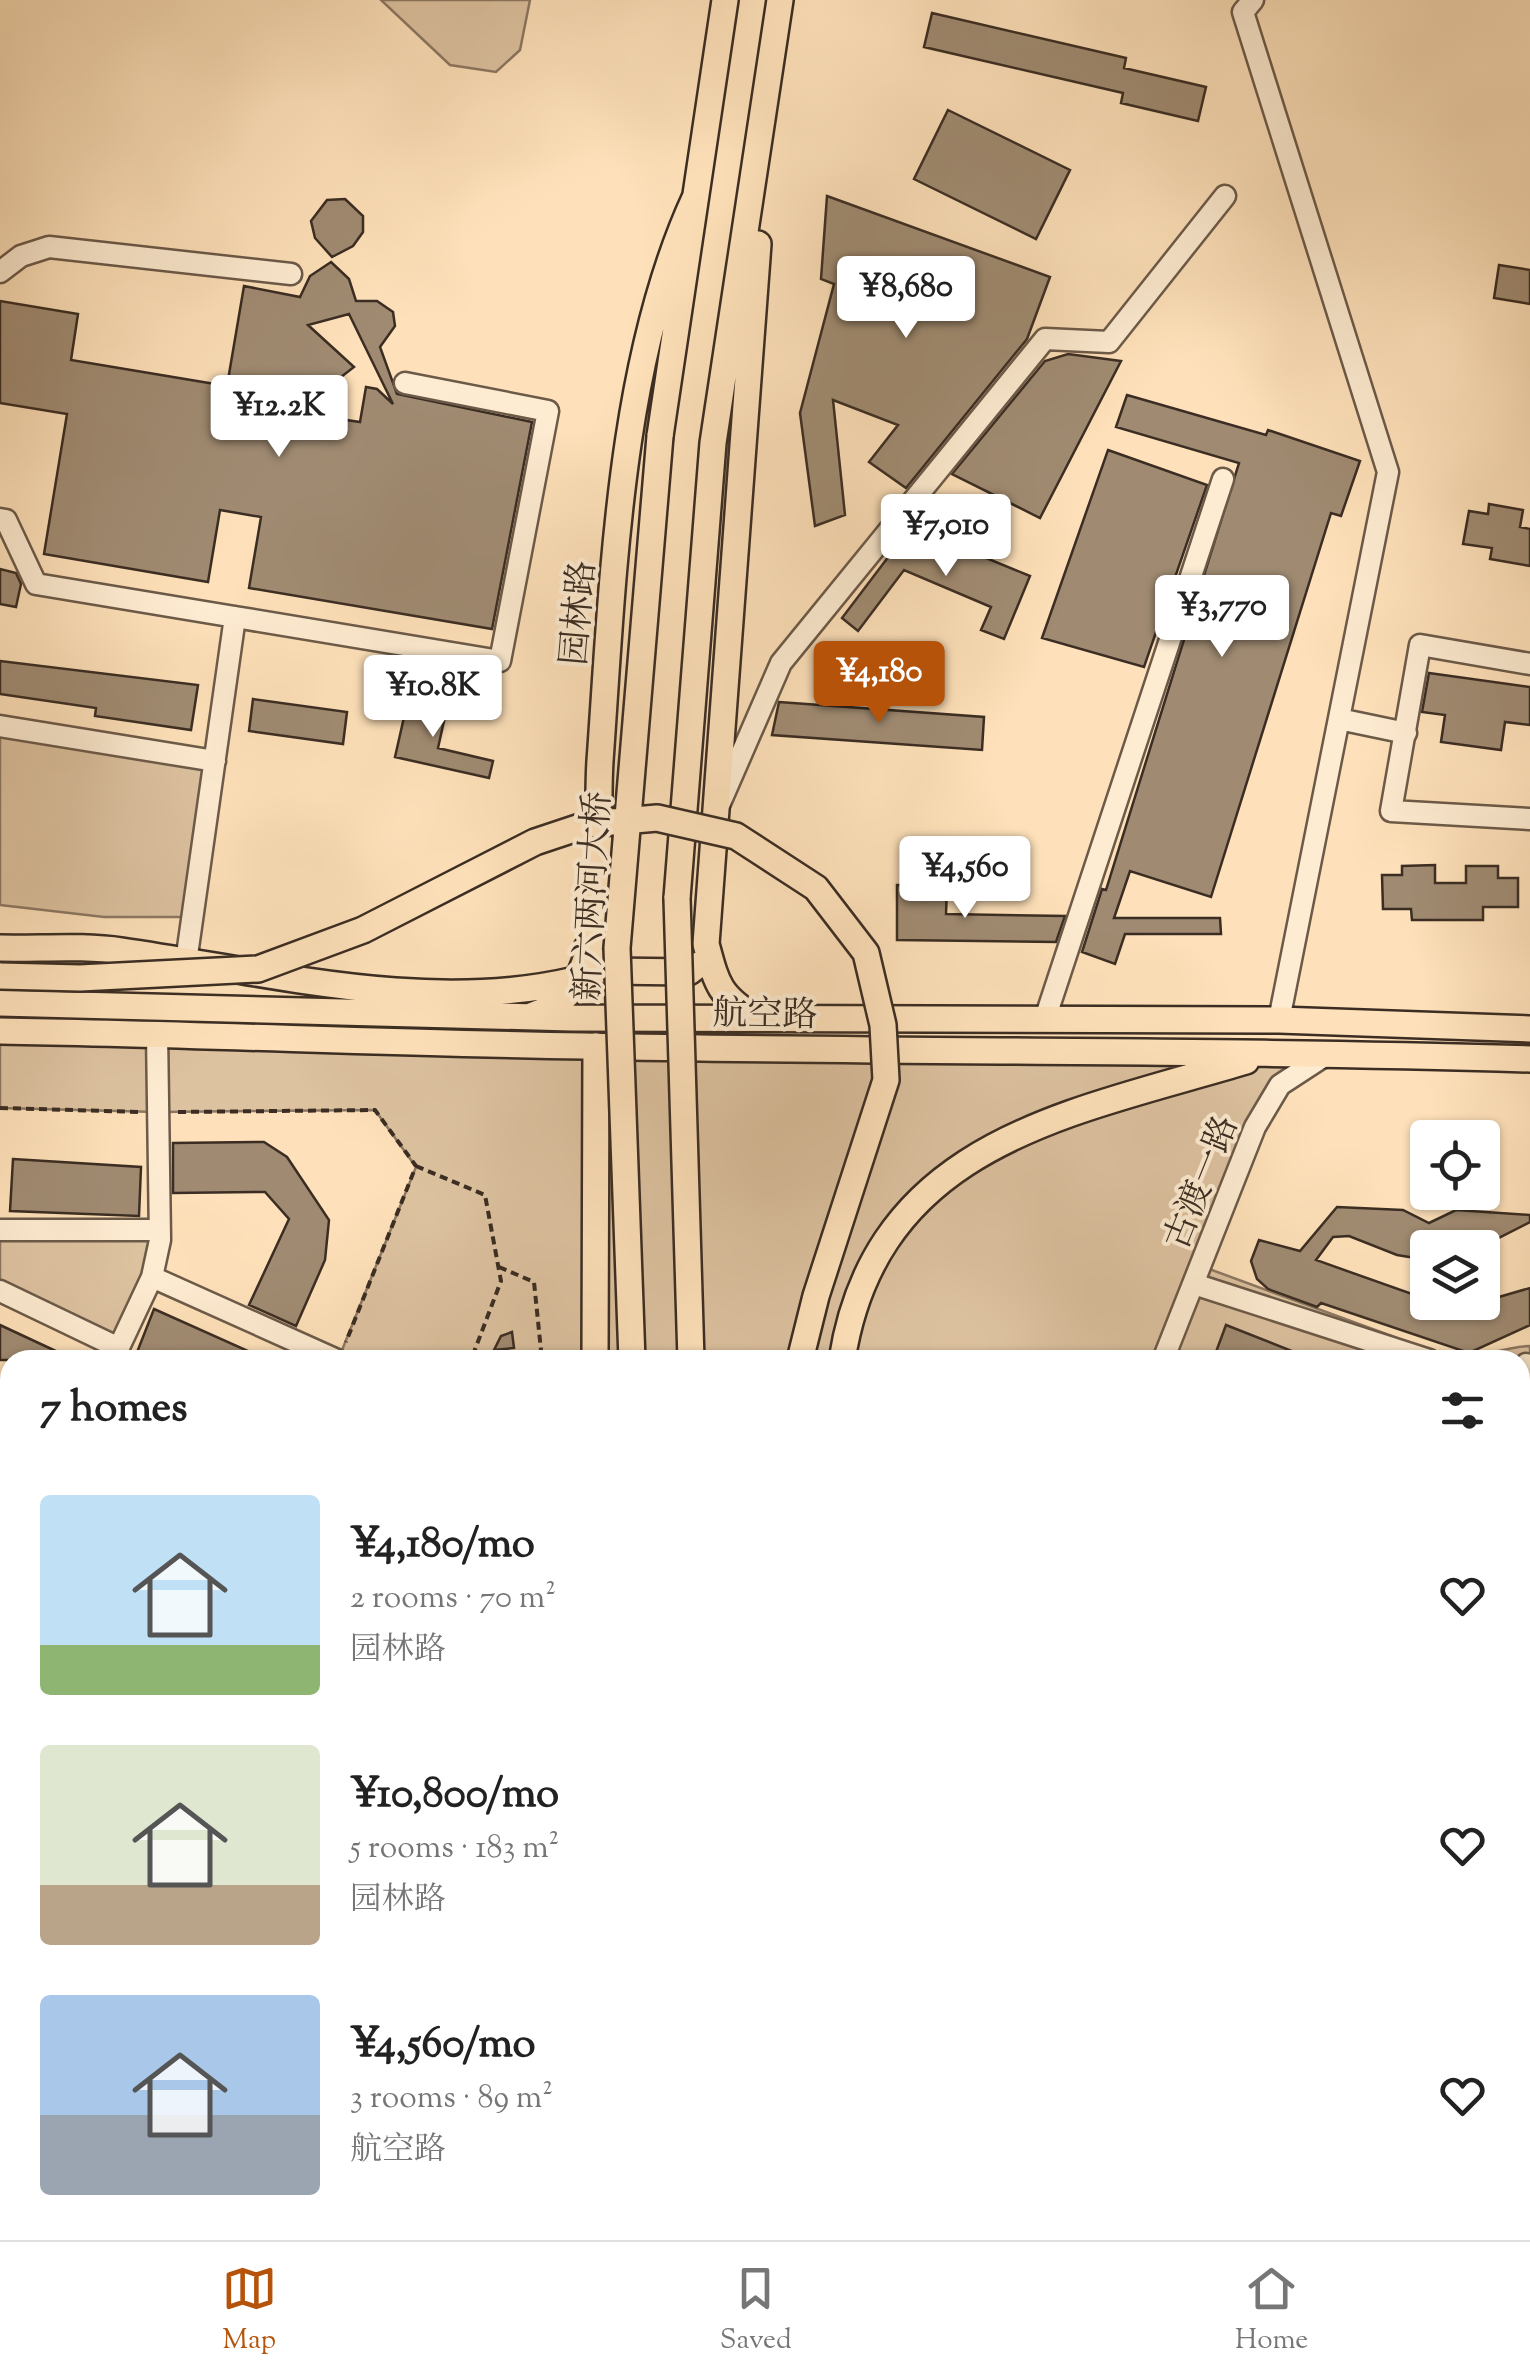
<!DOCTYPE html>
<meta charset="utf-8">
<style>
body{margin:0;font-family:"Sorts Mill Goudy","Noto Serif SC",serif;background:#f6f6f6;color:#222;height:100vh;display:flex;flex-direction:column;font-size:38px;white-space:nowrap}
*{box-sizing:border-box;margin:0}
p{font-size:32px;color:#767676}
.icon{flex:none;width:55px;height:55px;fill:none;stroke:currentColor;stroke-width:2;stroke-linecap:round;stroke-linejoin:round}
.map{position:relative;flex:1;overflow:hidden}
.details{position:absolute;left:0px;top:1350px;width:1530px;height:890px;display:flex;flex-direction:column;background:#fff;border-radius:30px 30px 0 0;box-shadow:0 2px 8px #0004}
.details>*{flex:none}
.fabs{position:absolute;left:1410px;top:1120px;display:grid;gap:20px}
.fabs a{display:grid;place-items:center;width:90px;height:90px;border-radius:10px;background:#fff;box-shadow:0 2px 8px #0004;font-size:50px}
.price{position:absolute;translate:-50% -85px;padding:0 22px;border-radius:10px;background:#fff;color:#222;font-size:32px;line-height:65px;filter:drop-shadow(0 2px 5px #0008)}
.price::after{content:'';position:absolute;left:50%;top:60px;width:30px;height:22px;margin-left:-15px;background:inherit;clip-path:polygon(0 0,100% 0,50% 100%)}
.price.on{background:#b45309;color:#fff}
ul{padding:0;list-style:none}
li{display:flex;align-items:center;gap:30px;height:250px;padding:0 40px}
li span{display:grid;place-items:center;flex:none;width:280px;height:200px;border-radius:10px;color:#555}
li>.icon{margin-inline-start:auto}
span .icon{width:120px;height:120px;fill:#fffc;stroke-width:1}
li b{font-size:42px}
h2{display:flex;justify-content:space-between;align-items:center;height:120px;padding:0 40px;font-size:42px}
.menu{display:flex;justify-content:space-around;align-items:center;height:140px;border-top:2px solid #e0e0e0;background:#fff;font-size:28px;color:#767676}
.menu a{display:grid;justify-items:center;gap:5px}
.menu .on{color:#b45309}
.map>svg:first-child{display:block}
.green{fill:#ddc2a0;stroke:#8c7862;stroke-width:2.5}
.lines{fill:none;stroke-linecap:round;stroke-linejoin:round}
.stream{stroke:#88745f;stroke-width:6}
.building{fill:#a08b72;stroke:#3b2d23;stroke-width:2.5;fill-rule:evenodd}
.minor-casing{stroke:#6c5a49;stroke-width:25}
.major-casing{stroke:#3b2d23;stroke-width:30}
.path{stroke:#3b2d23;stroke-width:4;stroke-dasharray:8 5;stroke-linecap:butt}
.minor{stroke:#feecd2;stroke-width:20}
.major{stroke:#fee1ba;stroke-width:25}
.major-bridge-casing{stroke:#3b2d23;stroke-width:30;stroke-linecap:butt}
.major-bridge{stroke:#fee1ba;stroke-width:25}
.labels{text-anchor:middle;stroke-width:8;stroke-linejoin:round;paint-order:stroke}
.street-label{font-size:35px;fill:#3b2d23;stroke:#feecd2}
</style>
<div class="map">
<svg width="1530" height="2240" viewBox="0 0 1530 2240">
<rect width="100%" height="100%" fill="#fee1ba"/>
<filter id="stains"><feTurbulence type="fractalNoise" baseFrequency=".002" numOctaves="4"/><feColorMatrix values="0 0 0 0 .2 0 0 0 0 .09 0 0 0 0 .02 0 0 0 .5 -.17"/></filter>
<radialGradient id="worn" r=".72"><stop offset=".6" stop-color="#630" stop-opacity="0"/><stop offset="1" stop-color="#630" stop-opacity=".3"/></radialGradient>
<path class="green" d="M381 0H530L520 50 496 72 450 65Z
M0 726 215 761 193 917H104L0 905Z
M0 1031 1329 1053 1280 1085 1201 1266 1457 1360C1483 1358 1504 1346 1530 1346V2090L1520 2086V1360H338L416 1167 375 1110 157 1112 0 1108Z
M0 1230H159L119 1348 0 1291Z
M0 1544 10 1546V2230H1520V2125L1530 2130V2240H0Z"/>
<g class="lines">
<path class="stream" d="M157 2240 163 2230"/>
</g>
<path class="building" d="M932 13 1126 58 1124 68 1206 87 1198 121 1121 103 1123 93 924 47Z
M948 110 1070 170 1036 239 914 179Z
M827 196 1050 277 1027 339 906 488 869 462 898 425 833 400 845 515 815 526 800 413 834 284 821 279Z
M345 199 363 216V232L353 246 332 257 315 238 311 221 327 200Z
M331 262 349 279 356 301H377L393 312 395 326 380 347 397 394 532 422 492 629 249 588 261 517 220 510 208 582 44 554 67 414 0 403V301L78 314 71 360 227 386 244 286 300 297 310 276ZM349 314 393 404 377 389 366 387 360 422 333 418 314 398 354 367 308 325Z
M1499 265 1530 270V304L1494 298Z
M1068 354 1121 361 1040 518 952 474 1045 361Z
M1127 395 1266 435 1268 430 1360 461 1341 516 1331 513 1211 897 1130 871 1114 918H1220L1221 934H1125L1115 964 1082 952 1102 889 1106 890 1239 463 1116 427Z
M1108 450 1207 485 1144 667 1042 638Z
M1489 504 1523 510 1520 527 1530 529V566L1490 559 1492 548 1463 544 1469 511 1488 514Z
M911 527 1030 576 1004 639 981 630 991 607 904 570 858 631 842 618Z
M0 569 16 573 21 584 16 607 0 604Z
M0 661 198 685 191 730 95 716 96 708 0 694Z
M1429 673 1530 687V725L1505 722 1501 750 1441 742 1445 715 1422 712Z
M409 695 448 703 438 748 493 761 489 778 395 757Z
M253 699 347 712 343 744 249 731Z
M779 702 984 717 982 750 772 735Z
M1435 865V883H1466V866H1498V878H1518V907H1483V920H1412L1411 909H1383L1382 875H1402V866Z
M897 885 947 886 946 914 1065 916 1056 942 897 940Z
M264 1142 287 1157 329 1220 325 1260 296 1326 249 1305 289 1219 265 1192 173 1193V1143Z
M13 1159 141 1167 139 1216 10 1211Z
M1337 1207 1403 1210 1429 1223 1456 1210 1530 1215V1222L1479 1248H1428V1260L1397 1255 1349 1236 1333 1237 1316 1260 1460 1311H1472L1492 1299 1530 1288V1325L1469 1353 1321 1303 1317 1307 1268 1289 1257 1279 1251 1261 1259 1240 1300 1251Z
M154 1309 268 1360H134Z
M0 1325 75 1360H0Z
M1226 1325 1312 1359V1360H1213Z
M512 1332 514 1348 494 1350 501 1336Z"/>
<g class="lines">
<defs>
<path id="minor" d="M1253 0 1243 12 1388 472 1279 1020
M0 272 21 256 49 247 291 274
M0 519 6 520 36 584 235 617
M1530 664 1420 645 1391 811 1530 819
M1339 719 1406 733
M0 726 215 761
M720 803 781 663 1045 339 1109 342 1225 196
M186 962 235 617 500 661 548 411 405 383
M1045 1019 1223 479
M0 1230H159
M152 1277 337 1360
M1194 1284 1429 1360
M0 1291 119 1348
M113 1360 152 1277 160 1240 157 1033
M1163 1360 1255 1127 1280 1085 1329 1053
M1520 1381 1526 1364
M1520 1453 1530 1457
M1520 1562 1530 1565
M0 1629 10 1633
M1520 1677 1530 1681
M1520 1728 1530 1731
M1520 2058 1530 2032
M1520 2168 1530 2171
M0 2182 10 2188
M0 2223 10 2225
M26 2230 37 2240
M848 2230 850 2240
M999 2230 1021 2240
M1280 2230 1299 2240
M541 2240 543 2230"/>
<path id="major" d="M660 436 725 0
M677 898 713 443 780 0
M0 948C40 949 83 945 122 951 268 972 428 1015 575 980
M587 948 597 966 608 971 689 972 698 965
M0 1003 572 1018 1279 1020 1530 1029
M533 1015C557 1007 570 996 581 972 606 915 596 823 600 761 613 581 619 363 695 198
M755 1018C719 995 717 985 706 944L758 244
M0 1031C195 1034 389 1043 584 1046 899 1053 1215 1049 1530 1059
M595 1360 596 1046
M842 1360C876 1142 1069 1114 1246 1061
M0 1521 10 1522
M0 1545 10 1546
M1520 2118 1530 2122
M1520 2143 1530 2147
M643 2230 645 2240
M664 2230V2240
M711 2230V2240
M746 2240V2230"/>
</defs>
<use href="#minor" class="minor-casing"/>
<use href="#major" class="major-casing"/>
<path class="path" d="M0 1108 139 1112
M178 1112 375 1110 416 1166 346 1342
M416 1166 485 1195 501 1281 471 1360
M499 1267 534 1282 542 1360
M0 1491 10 1493
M0 1711 10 1689
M0 2041 10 2062
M913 2230 922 2240"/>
<use href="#minor" class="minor"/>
<use href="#major" class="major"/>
<defs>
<path id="major-bridge" d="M677 898 691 1360
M0 976 80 978 258 969 363 930 535 842 589 824 657 818 736 836 816 888 866 953 883 1025 886 1080 816 1296 800 1360
M632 1360 617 948 660 436"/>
</defs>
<use href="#major-bridge" class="major-bridge-casing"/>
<use href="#major-bridge" class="major-bridge"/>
</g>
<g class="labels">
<g class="street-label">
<text transform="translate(577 613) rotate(-85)" y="12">园林路</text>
<text transform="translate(591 896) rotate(-87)" y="12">新六两河大桥</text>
<text transform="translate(765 1013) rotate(1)" y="12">航空路</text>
<text transform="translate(1200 1182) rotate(-68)" y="12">古渡一路</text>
</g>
</g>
<rect width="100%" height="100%" filter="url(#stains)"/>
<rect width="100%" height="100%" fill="url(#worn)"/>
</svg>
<div class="fabs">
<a><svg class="icon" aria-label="locate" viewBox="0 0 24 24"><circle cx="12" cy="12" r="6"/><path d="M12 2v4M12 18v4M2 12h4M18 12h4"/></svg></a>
<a><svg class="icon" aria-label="layers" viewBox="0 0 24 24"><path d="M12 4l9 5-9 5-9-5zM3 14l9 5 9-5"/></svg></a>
</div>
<b class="price" style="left:906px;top:341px">¥8,680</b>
<b class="price" style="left:279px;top:460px">¥12.2K</b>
<b class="price" style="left:946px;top:579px">¥7,010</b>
<b class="price" style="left:1222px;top:660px">¥3,770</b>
<b class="price on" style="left:879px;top:726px">¥4,180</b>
<b class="price" style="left:433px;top:740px">¥10.8K</b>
<b class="price" style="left:965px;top:921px">¥4,560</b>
<section class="details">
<h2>7 homes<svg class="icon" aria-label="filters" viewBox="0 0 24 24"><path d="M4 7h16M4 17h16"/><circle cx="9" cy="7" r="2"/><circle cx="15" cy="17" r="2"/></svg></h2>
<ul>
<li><span style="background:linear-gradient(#bfe0f5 75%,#8fb573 0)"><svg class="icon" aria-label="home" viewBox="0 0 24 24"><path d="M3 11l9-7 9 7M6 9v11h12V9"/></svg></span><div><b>¥4,180/mo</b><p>2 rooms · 70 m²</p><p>园林路</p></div><svg class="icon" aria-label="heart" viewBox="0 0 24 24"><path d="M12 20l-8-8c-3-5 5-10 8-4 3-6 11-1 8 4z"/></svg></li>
<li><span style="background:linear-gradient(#dfe7d0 70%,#b9a48a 0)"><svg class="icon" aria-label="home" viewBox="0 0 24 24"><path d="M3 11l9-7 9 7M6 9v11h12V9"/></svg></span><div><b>¥10,800/mo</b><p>5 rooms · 183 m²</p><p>园林路</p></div><svg class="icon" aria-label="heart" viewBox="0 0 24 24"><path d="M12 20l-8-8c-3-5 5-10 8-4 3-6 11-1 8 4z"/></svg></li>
<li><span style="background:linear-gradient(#a9c7e8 60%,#9aa5b1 0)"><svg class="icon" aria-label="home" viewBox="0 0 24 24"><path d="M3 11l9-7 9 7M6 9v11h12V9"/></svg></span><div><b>¥4,560/mo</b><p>3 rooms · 89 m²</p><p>航空路</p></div><svg class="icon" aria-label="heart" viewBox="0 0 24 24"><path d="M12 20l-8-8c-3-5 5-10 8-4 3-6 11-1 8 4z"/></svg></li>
</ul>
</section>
</div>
<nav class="menu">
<a class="on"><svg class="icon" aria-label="map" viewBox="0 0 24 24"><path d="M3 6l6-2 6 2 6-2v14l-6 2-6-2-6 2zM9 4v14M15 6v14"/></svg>Map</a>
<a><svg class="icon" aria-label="saved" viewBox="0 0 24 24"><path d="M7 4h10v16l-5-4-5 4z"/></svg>Saved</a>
<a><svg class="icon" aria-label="home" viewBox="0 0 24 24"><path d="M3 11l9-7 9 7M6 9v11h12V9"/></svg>Home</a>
</nav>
